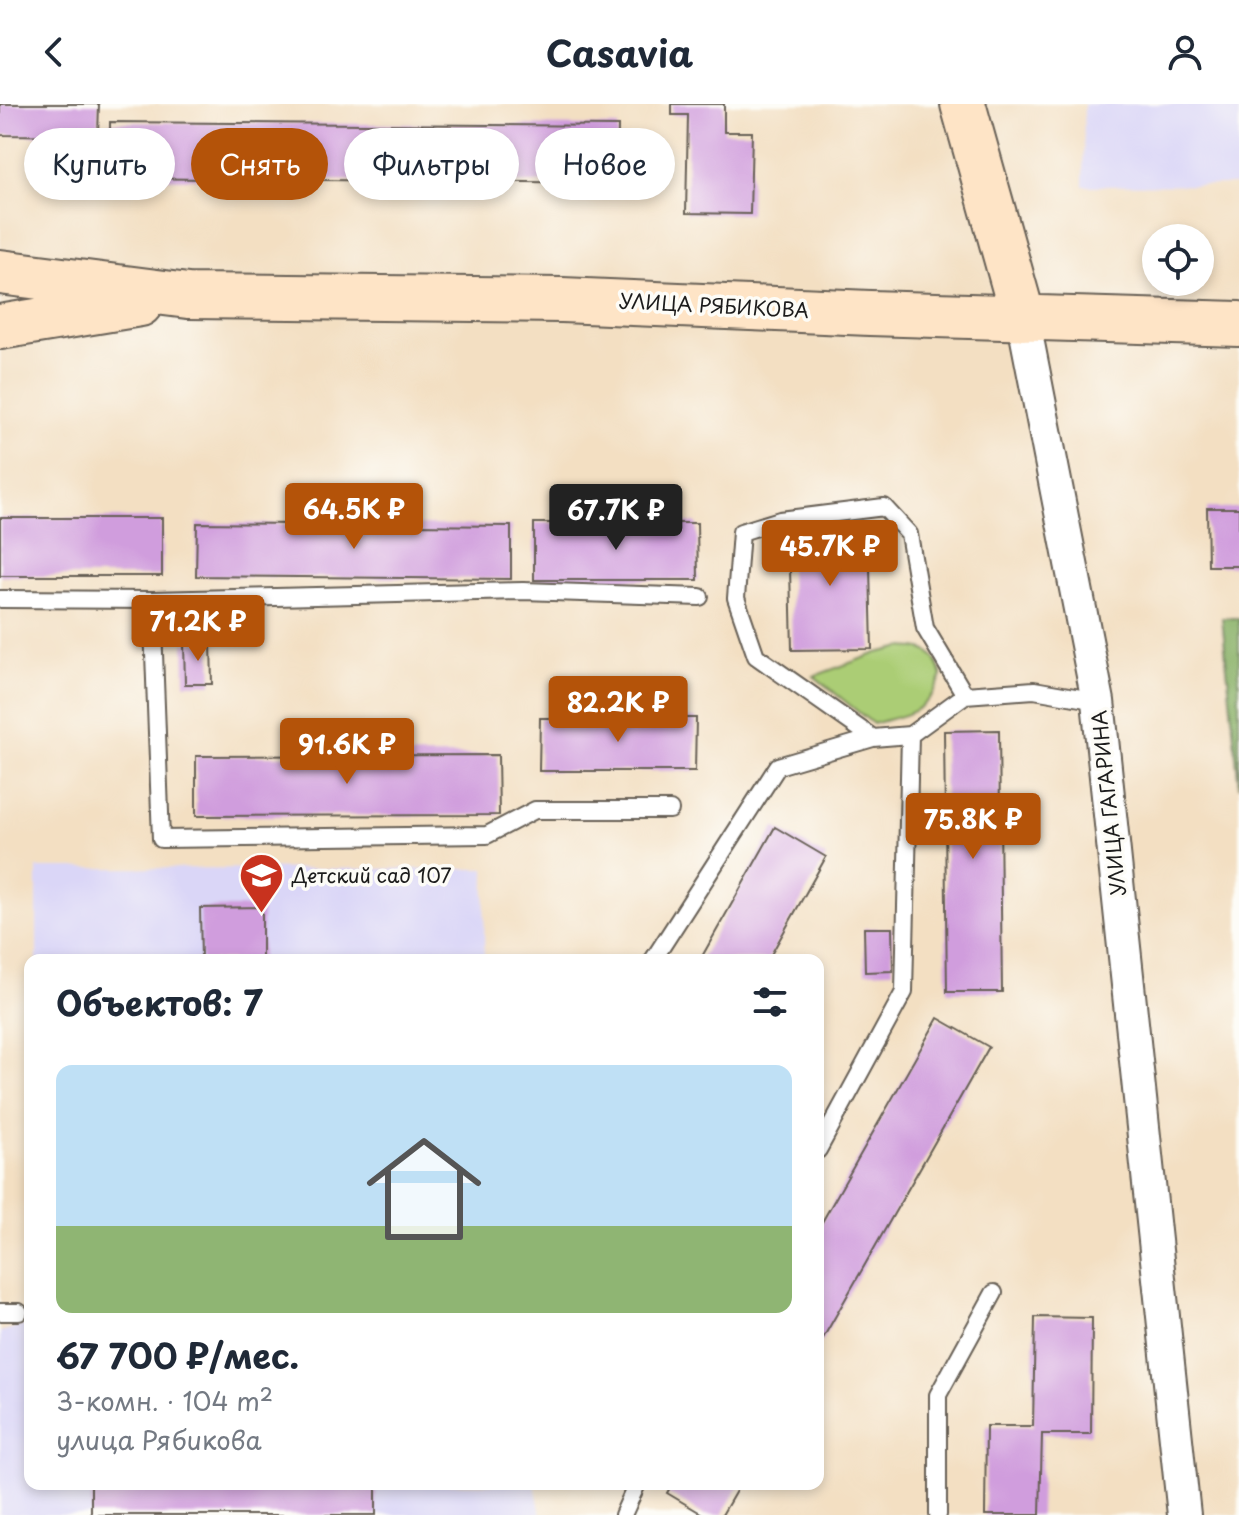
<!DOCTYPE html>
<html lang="ru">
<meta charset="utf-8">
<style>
body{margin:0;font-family:"Playpen Sans",sans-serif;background:#f6f6f7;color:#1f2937;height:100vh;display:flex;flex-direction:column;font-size:30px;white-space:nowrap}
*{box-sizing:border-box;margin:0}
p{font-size:26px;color:#747a83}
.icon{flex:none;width:44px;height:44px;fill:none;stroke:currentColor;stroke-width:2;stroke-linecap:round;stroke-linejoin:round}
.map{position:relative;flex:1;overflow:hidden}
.side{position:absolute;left:24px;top:850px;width:800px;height:536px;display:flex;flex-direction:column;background:#fff;border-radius:16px;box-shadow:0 4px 12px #0003}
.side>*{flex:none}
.top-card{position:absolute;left:24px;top:24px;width:800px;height:72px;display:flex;gap:16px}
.controls{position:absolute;left:1142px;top:120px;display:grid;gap:16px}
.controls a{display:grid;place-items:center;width:72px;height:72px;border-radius:50%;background:#fff;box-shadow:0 4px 12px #0003;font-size:40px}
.price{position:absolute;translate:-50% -68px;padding:0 18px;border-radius:8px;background:#b45309;color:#fff;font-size:26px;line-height:52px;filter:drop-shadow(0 2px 4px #0008)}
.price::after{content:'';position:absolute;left:50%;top:48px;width:24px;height:18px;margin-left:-12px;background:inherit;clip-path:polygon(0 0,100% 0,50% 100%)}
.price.selected{background:#222;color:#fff}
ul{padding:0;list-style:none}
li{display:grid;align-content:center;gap:16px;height:424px;padding:0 32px}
li span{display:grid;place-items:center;height:248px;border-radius:16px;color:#555}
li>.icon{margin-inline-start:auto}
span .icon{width:144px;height:144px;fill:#fffc;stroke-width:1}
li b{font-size:34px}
h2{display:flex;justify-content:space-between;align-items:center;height:96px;padding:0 32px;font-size:34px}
.pill{padding:0 28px;border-radius:36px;background:#fff;box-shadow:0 4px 12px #0003;font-size:28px;line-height:72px}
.pill.selected{background:#b45309;color:#fff}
header{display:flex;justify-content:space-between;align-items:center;height:104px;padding:0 32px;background:#fff;font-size:36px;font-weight:700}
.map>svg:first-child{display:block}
.built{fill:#dad6f7}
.green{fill:#abcd75;stroke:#647448;stroke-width:2}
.forest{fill:#88b066;stroke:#526641;stroke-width:2}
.building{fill:#d09ddd}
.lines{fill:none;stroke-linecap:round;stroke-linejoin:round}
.lane-casing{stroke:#676056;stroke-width:20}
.street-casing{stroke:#676056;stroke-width:36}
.secondary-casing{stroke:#676056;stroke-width:48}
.lane{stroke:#fff;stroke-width:16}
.street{stroke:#fff;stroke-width:32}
.secondary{stroke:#fee4c6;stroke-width:44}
.labels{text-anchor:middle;stroke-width:7;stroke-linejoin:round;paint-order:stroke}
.street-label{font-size:20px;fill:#1c1c1c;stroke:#fdfcf7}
.poi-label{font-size:20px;fill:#1c1c1c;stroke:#fdfcf7;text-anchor:start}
</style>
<header><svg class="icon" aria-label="back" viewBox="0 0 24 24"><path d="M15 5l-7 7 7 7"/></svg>Casavia<svg class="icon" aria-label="person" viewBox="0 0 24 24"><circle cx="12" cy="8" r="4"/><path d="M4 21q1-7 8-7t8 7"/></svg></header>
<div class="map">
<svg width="1239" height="1411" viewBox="0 0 1239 1411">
<rect width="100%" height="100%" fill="#fdfcf7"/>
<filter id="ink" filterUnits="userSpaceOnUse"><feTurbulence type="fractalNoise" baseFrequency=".0125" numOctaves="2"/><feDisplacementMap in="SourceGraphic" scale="16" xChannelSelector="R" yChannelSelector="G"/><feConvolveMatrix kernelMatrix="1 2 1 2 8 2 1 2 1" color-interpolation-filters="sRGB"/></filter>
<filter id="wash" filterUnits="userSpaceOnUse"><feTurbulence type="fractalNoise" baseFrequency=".006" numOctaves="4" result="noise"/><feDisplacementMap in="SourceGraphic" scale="32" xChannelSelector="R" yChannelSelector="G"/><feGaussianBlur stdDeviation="1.8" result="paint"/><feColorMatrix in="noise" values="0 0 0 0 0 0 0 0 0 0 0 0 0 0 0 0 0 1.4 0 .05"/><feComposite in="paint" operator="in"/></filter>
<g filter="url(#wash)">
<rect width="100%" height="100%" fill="#f3dfc2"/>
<path class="built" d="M1084 0H1239V81L1083 82Z
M37 764 485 765 484 856H37Z
M30 1206V1380H535L541 1411H0V1228L26 1221Z"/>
<path class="green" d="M903 543C931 545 933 546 942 572 926 610 910 609 873 620L814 572 877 549Z"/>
<path class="forest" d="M1222 514H1239V683Z"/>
<g id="blocks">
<path class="building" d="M0 0H99L98 32 0 31Z
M672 0H724V28H752L750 110 686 109 688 11H672Z
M110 18 618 22 617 79 110 74Z
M1207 404H1239V462H1208Z
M0 414H162V472H0Z
M197 419 511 422V475L196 472Z
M534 419H697L698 476H534Z
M869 422 872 545 792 546 789 423Z
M211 538 212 580H185L184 539Z
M540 614H696L695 667H539Z
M999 626 1002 888H947L944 627Z
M498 651 499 711 196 712V652Z
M775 723 826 753 768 856H700Z
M262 803V856H201L200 804Z
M864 824H892L893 867 865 868Z
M938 914 989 943 818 1243V1125Z
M1035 1213 1092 1214 1091 1330H1042L1040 1411H985L986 1322H1033Z
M91 1380H376V1411H91Z
M672 1380H740L722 1411H704L667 1389Z"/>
</g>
</g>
<g filter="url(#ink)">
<use href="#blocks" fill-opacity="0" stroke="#676056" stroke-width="2"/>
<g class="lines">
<defs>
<path id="lane" d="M0 495 152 496 523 487 700 493
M152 496 161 735 487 731 535 706H670
M873 634 756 552 736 494 741 428 780 416 884 403 909 430 925 524 965 591
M653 856 778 662 873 634 910 631
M818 1046 904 888 910 631 965 591 1034 586 1098 597
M0 1208H19
M623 1411 637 1380
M938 1411V1291L994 1189"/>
<path id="street" d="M1023 214 1098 597 1184 1411"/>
<path id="secondary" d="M963 0 1023 214
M0 168 188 192 562 196 870 209 1239 220
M0 223 140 200"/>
</defs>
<use href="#lane" class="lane-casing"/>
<use href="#street" class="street-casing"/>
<use href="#secondary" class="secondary-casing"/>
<use href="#lane" class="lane"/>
<use href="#street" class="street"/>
<use href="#secondary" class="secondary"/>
</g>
</g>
<defs>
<symbol id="school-pin" viewBox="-11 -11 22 30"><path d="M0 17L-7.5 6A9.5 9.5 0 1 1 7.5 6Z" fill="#c8321e" stroke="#fdfcf7"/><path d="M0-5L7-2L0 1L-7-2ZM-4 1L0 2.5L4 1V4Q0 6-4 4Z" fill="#fff"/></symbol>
</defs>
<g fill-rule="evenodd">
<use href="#school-pin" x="236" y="746" width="51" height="69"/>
</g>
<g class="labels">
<g class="street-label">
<text transform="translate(714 202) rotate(3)" y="7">УЛИЦА РЯБИКОВА</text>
<text transform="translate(1109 699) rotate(-96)" y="7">УЛИЦА ГАГАРИНА</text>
</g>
<g class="poi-label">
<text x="292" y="779">Детский сад 107</text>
</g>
</g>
</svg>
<div class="controls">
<a><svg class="icon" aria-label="locate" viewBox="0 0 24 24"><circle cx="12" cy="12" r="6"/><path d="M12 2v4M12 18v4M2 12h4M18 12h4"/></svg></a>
</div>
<b class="price" style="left:354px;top:447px">64.5K ₽</b>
<b class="price selected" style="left:616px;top:448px">67.7K ₽</b>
<b class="price" style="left:830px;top:484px">45.7K ₽</b>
<b class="price" style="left:198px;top:559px">71.2K ₽</b>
<b class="price" style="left:618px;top:640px">82.2K ₽</b>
<b class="price" style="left:347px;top:682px">91.6K ₽</b>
<b class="price" style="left:973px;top:757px">75.8K ₽</b>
<div class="top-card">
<a class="pill">Купить</a>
<a class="pill selected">Снять</a>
<a class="pill">Фильтры</a>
<a class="pill">Новое</a>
</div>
<section class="side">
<h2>Объектов: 7<svg class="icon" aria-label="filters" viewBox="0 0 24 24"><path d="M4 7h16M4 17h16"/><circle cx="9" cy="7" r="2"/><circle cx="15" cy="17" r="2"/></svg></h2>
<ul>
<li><span style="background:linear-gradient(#bfe0f5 65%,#8fb573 0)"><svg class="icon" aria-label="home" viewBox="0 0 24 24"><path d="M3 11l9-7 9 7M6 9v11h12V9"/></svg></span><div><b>67 700 ₽/мес.</b><p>3-комн. · 104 m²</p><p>улица Рябикова</p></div></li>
</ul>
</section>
</div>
